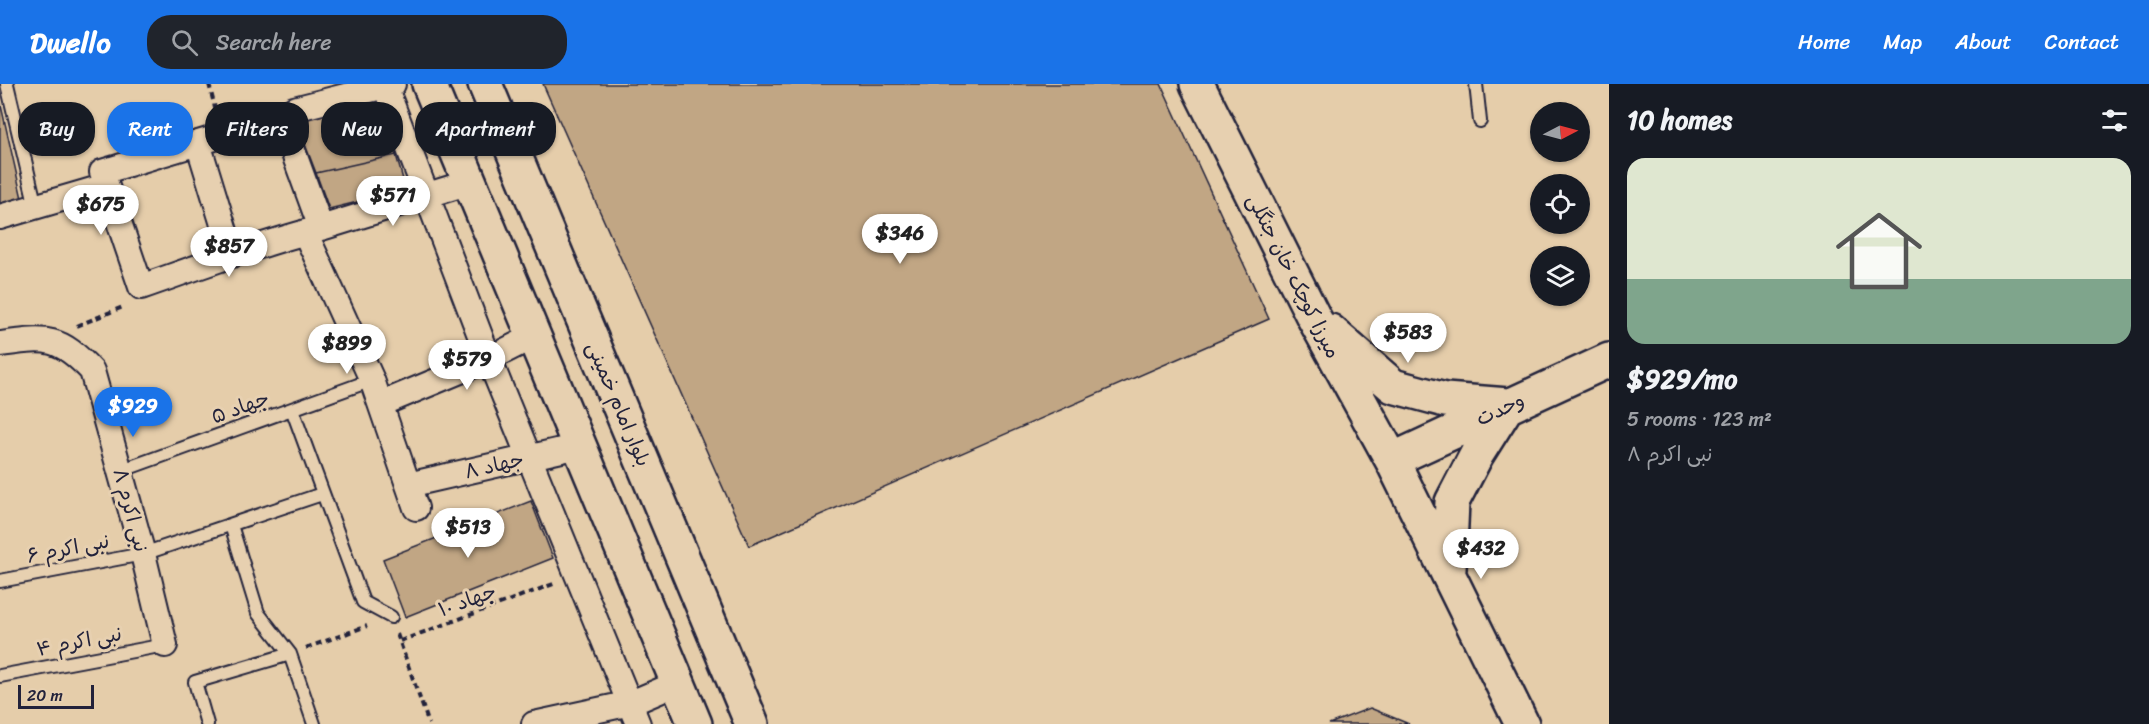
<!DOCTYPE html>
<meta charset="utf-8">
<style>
body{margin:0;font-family:Sriracha,"Playpen Sans Arabic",sans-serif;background:#20242c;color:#f1f3f6;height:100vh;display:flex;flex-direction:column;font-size:22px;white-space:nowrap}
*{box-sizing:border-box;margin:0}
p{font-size:20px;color:#9ea1a6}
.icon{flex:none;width:33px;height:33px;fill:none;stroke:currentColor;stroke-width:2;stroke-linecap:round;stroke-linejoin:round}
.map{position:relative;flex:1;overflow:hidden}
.drawer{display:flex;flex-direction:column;background:#171b24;width:540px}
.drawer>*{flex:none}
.guide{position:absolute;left:18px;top:18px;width:570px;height:54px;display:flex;gap:12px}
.needle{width:39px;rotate:84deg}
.tools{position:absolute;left:1530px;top:18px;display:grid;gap:12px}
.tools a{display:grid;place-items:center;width:60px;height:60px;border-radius:50%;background:#171b24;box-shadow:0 2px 4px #0004;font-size:30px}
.scale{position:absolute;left:18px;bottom:15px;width:76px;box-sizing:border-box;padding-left:6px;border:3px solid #22223b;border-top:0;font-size:16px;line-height:21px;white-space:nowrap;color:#22223b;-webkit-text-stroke:4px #e7d0b0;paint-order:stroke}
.price{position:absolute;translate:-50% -51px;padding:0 14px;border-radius:21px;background:#fff;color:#222;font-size:20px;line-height:39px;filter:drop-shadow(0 2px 3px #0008)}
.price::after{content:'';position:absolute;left:50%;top:36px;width:18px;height:14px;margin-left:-9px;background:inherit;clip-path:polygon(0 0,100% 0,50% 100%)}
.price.active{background:#1a73e8;color:#fff}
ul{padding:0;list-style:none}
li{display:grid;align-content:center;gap:12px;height:318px;padding:0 18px}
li+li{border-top:2px solid #363941}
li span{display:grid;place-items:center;height:186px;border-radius:18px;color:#555}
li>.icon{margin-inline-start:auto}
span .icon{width:108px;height:108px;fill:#fffc;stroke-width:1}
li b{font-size:26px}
h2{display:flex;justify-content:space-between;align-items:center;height:72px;padding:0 18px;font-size:26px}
.pill{padding:0 21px;border-radius:24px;background:#171b24;box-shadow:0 2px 4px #0004;font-size:21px;line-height:54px}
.pill.active{background:#1a73e8;color:#fff}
header{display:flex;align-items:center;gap:36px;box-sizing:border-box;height:84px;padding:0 30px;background:#1a73e8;color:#fff}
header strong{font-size:28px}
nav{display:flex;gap:33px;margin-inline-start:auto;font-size:21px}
.search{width:420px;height:54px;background:#20242c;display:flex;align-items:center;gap:15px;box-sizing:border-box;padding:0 21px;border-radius:24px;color:#9ea1a6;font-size:22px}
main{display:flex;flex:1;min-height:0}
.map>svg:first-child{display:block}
.building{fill:#c1a684;stroke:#22223b;stroke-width:1.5}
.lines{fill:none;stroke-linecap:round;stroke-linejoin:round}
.lane-casing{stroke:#22223b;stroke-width:16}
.street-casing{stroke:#22223b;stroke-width:28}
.secondary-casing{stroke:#22223b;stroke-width:38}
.primary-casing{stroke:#22223b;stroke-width:38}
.path{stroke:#22223b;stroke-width:4;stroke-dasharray:6 4.5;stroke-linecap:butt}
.lane{stroke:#e7d0b0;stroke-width:12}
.street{stroke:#e7d0b0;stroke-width:24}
.secondary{stroke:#e7d0b0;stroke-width:33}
.primary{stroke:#e7d0b0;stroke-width:33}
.labels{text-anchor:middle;stroke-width:6;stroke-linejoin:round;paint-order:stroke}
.street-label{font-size:20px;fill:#22223b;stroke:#e7d0b0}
</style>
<header>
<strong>Dwello</strong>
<div class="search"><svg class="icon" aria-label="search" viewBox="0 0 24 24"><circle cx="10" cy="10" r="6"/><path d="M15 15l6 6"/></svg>Search here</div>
<nav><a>Home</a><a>Map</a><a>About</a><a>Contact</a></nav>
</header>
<main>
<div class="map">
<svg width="1609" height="640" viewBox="0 0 1609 640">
<rect width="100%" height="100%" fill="#e5cdaa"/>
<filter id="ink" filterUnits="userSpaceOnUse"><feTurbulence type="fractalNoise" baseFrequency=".0167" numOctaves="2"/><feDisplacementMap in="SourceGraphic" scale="12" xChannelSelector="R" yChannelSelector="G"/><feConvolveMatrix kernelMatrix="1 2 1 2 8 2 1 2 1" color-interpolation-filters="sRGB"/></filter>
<g filter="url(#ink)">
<path class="building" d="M543 0H1161L1269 235 749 462Z
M371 12 396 71 316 89 295 34Z
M0 17 23 119 0 125Z
M396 71 406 106 329 125 316 89Z
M531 417 553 474 405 533 383 475Z
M1370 624 1409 640H1329Z"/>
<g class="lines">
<defs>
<path id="lane" d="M7 0 36 123
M1476 0 1480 37
M292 325 363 518 391 533
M120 387 372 296
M231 441 258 529 290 570 314 640
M0 497 143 470 322 410
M0 592 165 561
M207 640 195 598 290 570"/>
<path id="street" d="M385 2 489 275 638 640
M281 34 294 25 393 0
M198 59 232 170
M0 133 106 102
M321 144 281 34 102 88 141 203C201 182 260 160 321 144L470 98
M305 148 372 296 416 424
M0 260C47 254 58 251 92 287L143 470 165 561
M381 320 489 275 534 252
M408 401 579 362
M534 640 631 619 678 599"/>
<path id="secondary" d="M1197 0 1313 232 1392 376 1522 640
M1330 247 1393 302 1445 316 1508 321 1477 370 1452 418 1449 485
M1392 376 1609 276"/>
<path id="primary" d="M429 0 695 640
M485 0 752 640"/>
</defs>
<use href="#lane" class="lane-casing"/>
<use href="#street" class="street-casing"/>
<use href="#secondary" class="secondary-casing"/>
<use href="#primary" class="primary-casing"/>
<path class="path" d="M209 0 216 28
M77 242 125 222
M397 550 429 640
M400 557 556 499
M306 564 367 542"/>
<use href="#lane" class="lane"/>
<use href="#street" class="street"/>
<use href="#secondary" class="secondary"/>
<use href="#primary" class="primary"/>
</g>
</g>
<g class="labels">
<g class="street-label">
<text transform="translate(1294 192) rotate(63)" y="7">میرزا کوچک خان جنگلی</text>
<text transform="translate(619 320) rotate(67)" y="7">بلوار امام خمینی</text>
<text transform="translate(240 323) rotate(-20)" y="7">جهاد ۵</text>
<text transform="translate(1500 325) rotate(-25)" y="7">وحدت</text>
<text transform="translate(494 381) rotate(-13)" y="7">جهاد ۸</text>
<text transform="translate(131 426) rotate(75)" y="7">نبی اکرم ۸</text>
<text transform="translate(68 464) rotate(-11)" y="7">نبی اکرم ۶</text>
<text transform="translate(467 516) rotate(-20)" y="7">جهاد ۱۰</text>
<text transform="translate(79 557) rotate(-11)" y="7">نبی اکرم ۴</text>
</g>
</g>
</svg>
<div class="tools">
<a><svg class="needle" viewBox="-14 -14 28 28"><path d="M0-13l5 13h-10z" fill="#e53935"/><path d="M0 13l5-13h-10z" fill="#9ea1a6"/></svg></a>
<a><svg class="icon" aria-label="locate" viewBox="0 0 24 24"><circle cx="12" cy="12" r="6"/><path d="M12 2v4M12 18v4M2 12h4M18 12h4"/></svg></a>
<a><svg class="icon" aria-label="layers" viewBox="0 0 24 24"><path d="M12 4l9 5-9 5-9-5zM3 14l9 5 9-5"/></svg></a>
</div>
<div class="scale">20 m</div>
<b class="price" style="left:393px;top:143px">$571</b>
<b class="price" style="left:101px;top:152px">$675</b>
<b class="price" style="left:900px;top:181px">$346</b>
<b class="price" style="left:229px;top:194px">$857</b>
<b class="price" style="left:1408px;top:280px">$583</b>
<b class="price" style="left:347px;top:291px">$899</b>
<b class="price" style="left:467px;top:307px">$579</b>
<b class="price active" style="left:133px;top:354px">$929</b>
<b class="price" style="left:468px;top:475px">$513</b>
<b class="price" style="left:1481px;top:496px">$432</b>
<div class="guide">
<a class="pill">Buy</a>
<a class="pill active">Rent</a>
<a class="pill">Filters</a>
<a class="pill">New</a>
<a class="pill">Apartment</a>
</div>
</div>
<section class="drawer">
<h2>10 homes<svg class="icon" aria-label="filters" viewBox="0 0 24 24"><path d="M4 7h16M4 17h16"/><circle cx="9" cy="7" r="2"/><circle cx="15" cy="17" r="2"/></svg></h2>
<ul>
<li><span style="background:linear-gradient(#dfe7d0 65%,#7fa58c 0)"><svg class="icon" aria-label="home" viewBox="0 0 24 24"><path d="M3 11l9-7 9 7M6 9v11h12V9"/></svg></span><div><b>$929/mo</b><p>5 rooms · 123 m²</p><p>نبی اکرم ۸</p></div></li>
</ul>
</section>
</main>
